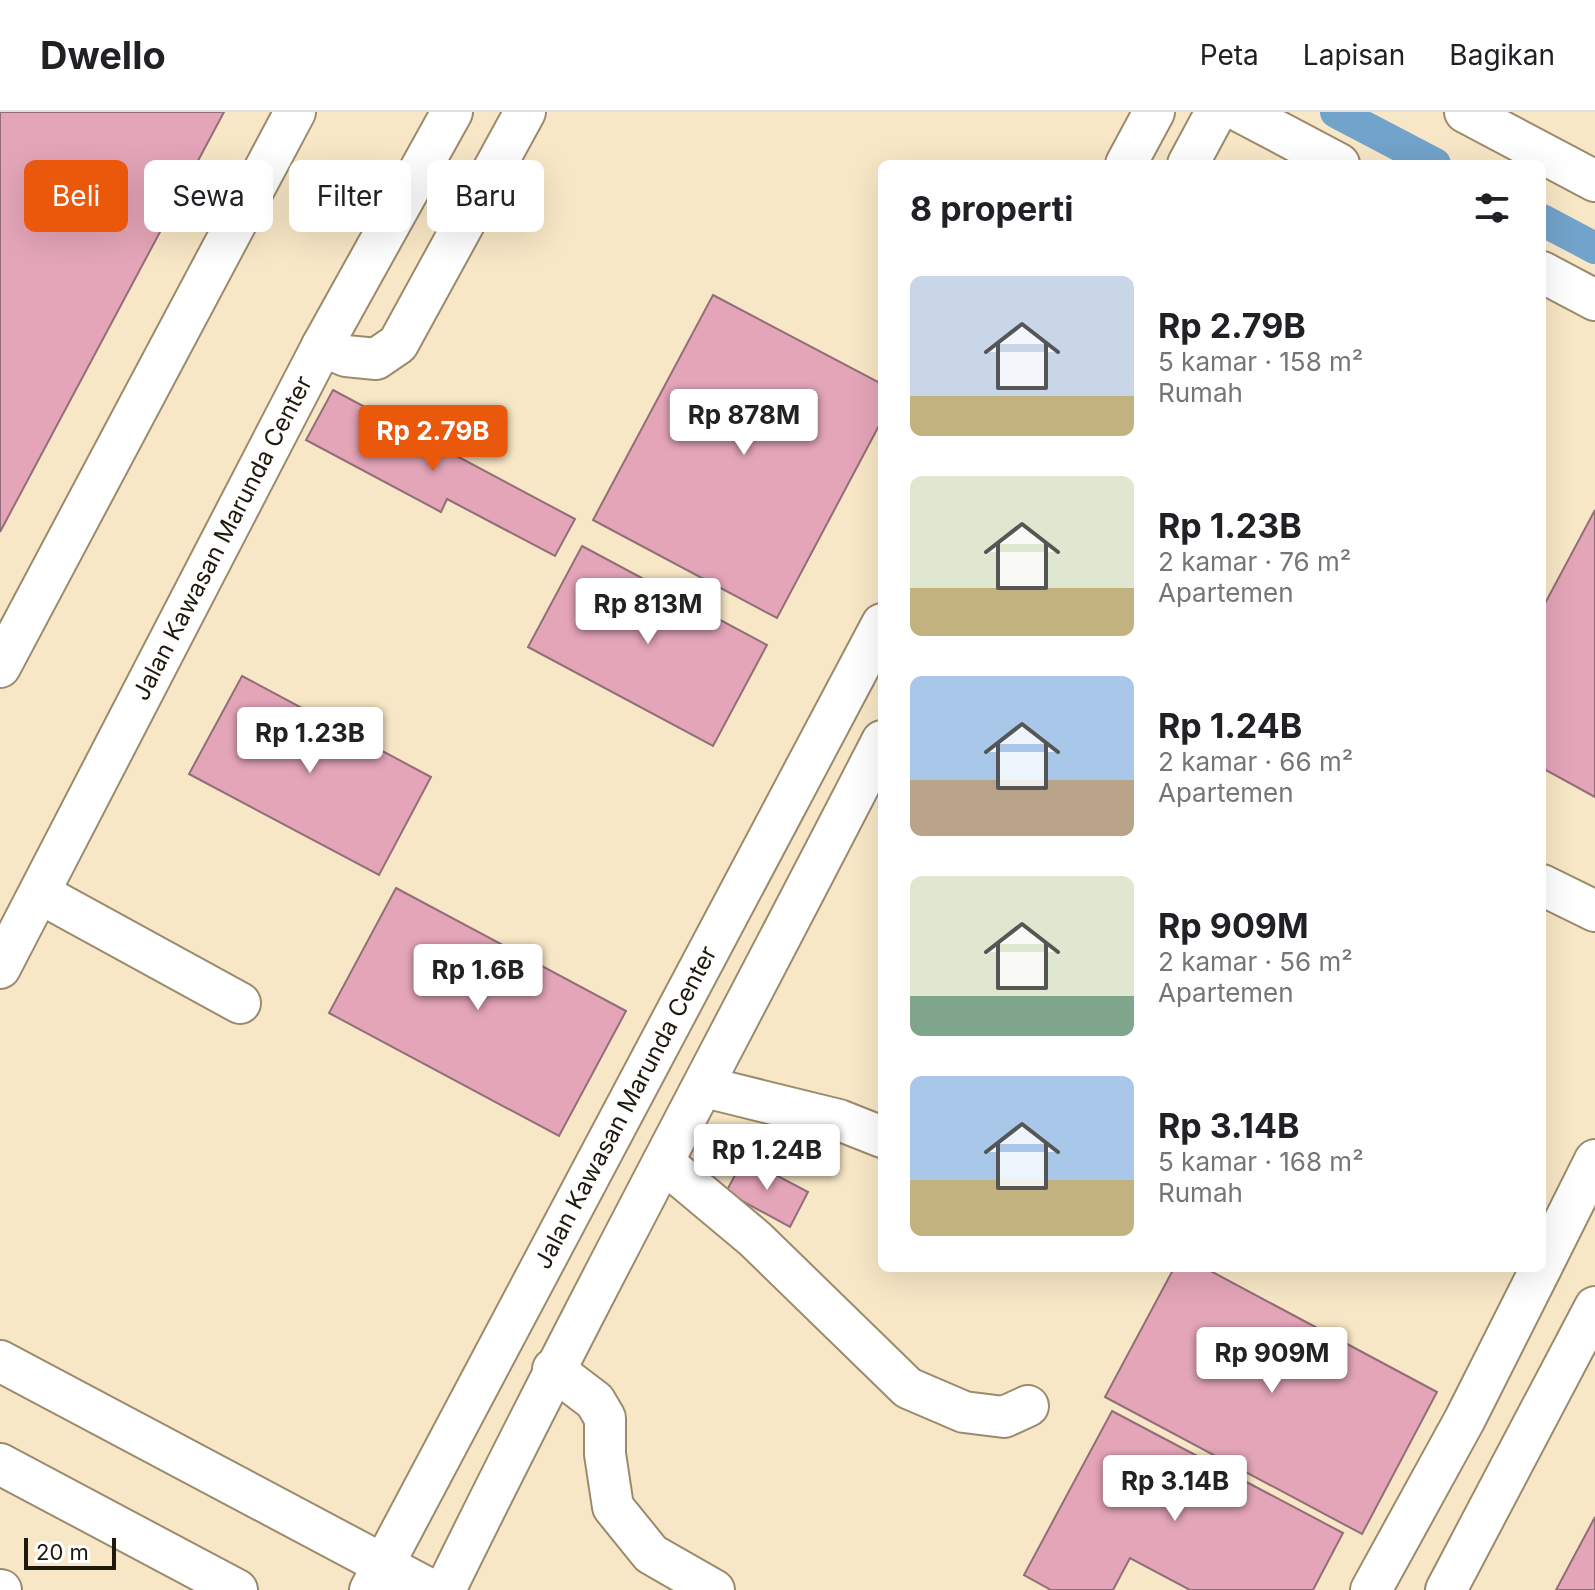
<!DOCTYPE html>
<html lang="id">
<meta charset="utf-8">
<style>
body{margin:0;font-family:Inter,sans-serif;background:#f6f6f6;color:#202124;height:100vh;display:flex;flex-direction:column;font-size:30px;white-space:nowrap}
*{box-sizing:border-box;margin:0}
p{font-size:26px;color:#757577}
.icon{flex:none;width:44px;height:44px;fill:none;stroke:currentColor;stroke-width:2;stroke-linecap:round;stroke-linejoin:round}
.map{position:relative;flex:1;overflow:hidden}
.details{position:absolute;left:878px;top:48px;width:668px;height:1112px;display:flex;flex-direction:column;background:#fff;border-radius:12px;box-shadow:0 8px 32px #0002}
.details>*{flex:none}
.guide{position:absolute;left:24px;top:48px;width:734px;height:72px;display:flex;gap:16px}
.scale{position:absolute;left:24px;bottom:20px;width:92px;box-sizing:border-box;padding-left:8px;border:4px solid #1f190d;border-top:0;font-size:22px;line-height:28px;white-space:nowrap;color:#1f190d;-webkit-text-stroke:6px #fff;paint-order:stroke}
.price{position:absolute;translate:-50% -68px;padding:0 18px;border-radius:8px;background:#fff;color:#222;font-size:26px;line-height:52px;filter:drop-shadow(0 2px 4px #0008)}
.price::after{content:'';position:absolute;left:50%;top:48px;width:24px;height:18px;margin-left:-12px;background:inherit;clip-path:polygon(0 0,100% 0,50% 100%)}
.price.on{background:#ea580c;color:#fff}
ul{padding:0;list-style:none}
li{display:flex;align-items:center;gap:24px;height:200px;padding:0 32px}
li span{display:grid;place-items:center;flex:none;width:224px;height:160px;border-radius:12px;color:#555}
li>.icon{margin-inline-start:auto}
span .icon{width:96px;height:96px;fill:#fffc;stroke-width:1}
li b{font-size:34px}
h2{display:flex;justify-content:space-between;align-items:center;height:96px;padding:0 32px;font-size:34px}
.tag{padding:0 28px;border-radius:12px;background:#fff;box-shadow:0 8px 32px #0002;font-size:28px;line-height:72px}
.tag.on{background:#ea580c;color:#fff}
header{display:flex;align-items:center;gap:48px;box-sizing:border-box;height:112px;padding:0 40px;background:#fff;border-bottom:2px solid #e0e0e0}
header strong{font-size:38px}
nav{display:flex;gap:44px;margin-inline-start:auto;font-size:28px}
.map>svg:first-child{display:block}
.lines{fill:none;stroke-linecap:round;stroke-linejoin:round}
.canal{stroke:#72a3ca;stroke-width:32}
.building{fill:#e4a5b8;stroke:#916e78;stroke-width:2}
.minor-casing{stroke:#9b8b6d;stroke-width:44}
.minor{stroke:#fff;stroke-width:40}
.labels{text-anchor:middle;stroke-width:6;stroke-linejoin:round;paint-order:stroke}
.street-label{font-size:24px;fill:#1f190d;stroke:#fff}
</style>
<header>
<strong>Dwello</strong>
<nav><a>Peta</a><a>Lapisan</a><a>Bagikan</a></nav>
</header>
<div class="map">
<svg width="1595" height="1478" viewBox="0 0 1595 1478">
<rect width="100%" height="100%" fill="#f8e7c6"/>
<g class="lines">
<path class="canal" d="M1336 0 1435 52
M1542 108 1595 136"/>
</g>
<path class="building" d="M0 0H224L0 420Z
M713 183 882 272V308L777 506 593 408Z
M333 278 575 407 555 444 447 387 441 400 306 328Z
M1595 398V685L1542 656V497Z
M582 434 767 533 713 634 528 535Z
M242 564 431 665 379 763 189 662Z
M396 776 626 899 559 1024 329 901Z
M744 1046 808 1080 790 1115 726 1080Z
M1174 1156H1205L1437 1280 1362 1422 1105 1285Z
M1112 1299 1343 1421 1313 1478H1190L1130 1446 1113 1478H1051L1024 1463Z
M1595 1405V1478H1556Z"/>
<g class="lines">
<defs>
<g id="minor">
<path d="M1241 0 1339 52"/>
<path d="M1465 0 1595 69"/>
<path d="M1126 52 1154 0"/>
<path d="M1188 52 1216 0"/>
<path d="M1542 160 1595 188"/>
<path d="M322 234 346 244 376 247 398 232 525 0"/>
<path d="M0 555 295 0"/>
<path d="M1542 773 1595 799"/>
<path d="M41 782 240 891"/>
<path id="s1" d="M0 856 322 234 452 0"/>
<path d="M705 975 839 1008 882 1025"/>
<path d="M663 1050 755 1127 908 1276 964 1300 1004 1305 1028 1294"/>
<path d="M1542 1154 1595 1048"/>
<path d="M0 1249 431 1478"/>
<path d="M553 1257 595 1289 605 1306V1342L613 1395 651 1442 714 1478"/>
<path d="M0 1352 237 1478"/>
<path d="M0 1478H1"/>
<path id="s2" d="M370 1478 882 512"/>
<path d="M445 1478C585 1192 737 912 882 629"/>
<path d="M1371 1478 1465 1307 1541 1156"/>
<path d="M1446 1478 1595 1195"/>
</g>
</defs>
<use href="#minor" class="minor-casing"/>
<use href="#minor" class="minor"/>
</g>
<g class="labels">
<g class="street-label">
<text dy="8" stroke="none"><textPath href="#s1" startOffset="484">Jalan Kawasan Marunda Center</textPath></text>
<text dy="8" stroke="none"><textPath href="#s2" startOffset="546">Jalan Kawasan Marunda Center</textPath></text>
</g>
</g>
</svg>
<div class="scale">20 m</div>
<b class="price" style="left:744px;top:345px">Rp 878M</b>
<b class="price on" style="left:433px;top:361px">Rp 2.79B</b>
<b class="price" style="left:648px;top:534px">Rp 813M</b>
<b class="price" style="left:310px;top:663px">Rp 1.23B</b>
<b class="price" style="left:478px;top:900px">Rp 1.6B</b>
<b class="price" style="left:767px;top:1080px">Rp 1.24B</b>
<b class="price" style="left:1272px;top:1283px">Rp 909M</b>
<b class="price" style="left:1175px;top:1411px">Rp 3.14B</b>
<div class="guide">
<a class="tag on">Beli</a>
<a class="tag">Sewa</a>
<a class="tag">Filter</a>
<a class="tag">Baru</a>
</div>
<section class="details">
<h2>8 properti<svg class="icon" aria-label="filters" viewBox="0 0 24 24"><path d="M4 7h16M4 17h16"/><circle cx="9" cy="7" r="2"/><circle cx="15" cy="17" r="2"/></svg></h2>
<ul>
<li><span style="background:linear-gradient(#c9d6e8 75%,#c2b280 0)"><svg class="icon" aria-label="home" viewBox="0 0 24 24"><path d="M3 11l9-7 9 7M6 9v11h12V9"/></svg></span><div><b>Rp 2.79B</b><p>5 kamar · 158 m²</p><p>Rumah</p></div></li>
<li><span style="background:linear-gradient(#dfe7d0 70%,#c2b280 0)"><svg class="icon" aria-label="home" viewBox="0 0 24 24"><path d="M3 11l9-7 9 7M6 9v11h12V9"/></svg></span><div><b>Rp 1.23B</b><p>2 kamar · 76 m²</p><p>Apartemen</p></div></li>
<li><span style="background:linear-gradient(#a9c7e8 65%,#b9a48a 0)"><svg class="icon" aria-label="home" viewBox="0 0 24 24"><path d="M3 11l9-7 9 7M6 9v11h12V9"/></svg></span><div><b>Rp 1.24B</b><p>2 kamar · 66 m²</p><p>Apartemen</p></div></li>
<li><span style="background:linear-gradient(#dfe7d0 75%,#7fa58c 0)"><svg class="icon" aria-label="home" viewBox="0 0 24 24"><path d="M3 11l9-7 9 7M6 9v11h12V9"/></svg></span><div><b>Rp 909M</b><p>2 kamar · 56 m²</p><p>Apartemen</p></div></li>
<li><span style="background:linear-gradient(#a9c7e8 65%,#c2b280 0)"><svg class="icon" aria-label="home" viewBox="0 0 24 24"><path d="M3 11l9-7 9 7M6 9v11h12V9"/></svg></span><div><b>Rp 3.14B</b><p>5 kamar · 168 m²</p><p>Rumah</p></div></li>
</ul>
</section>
</div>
